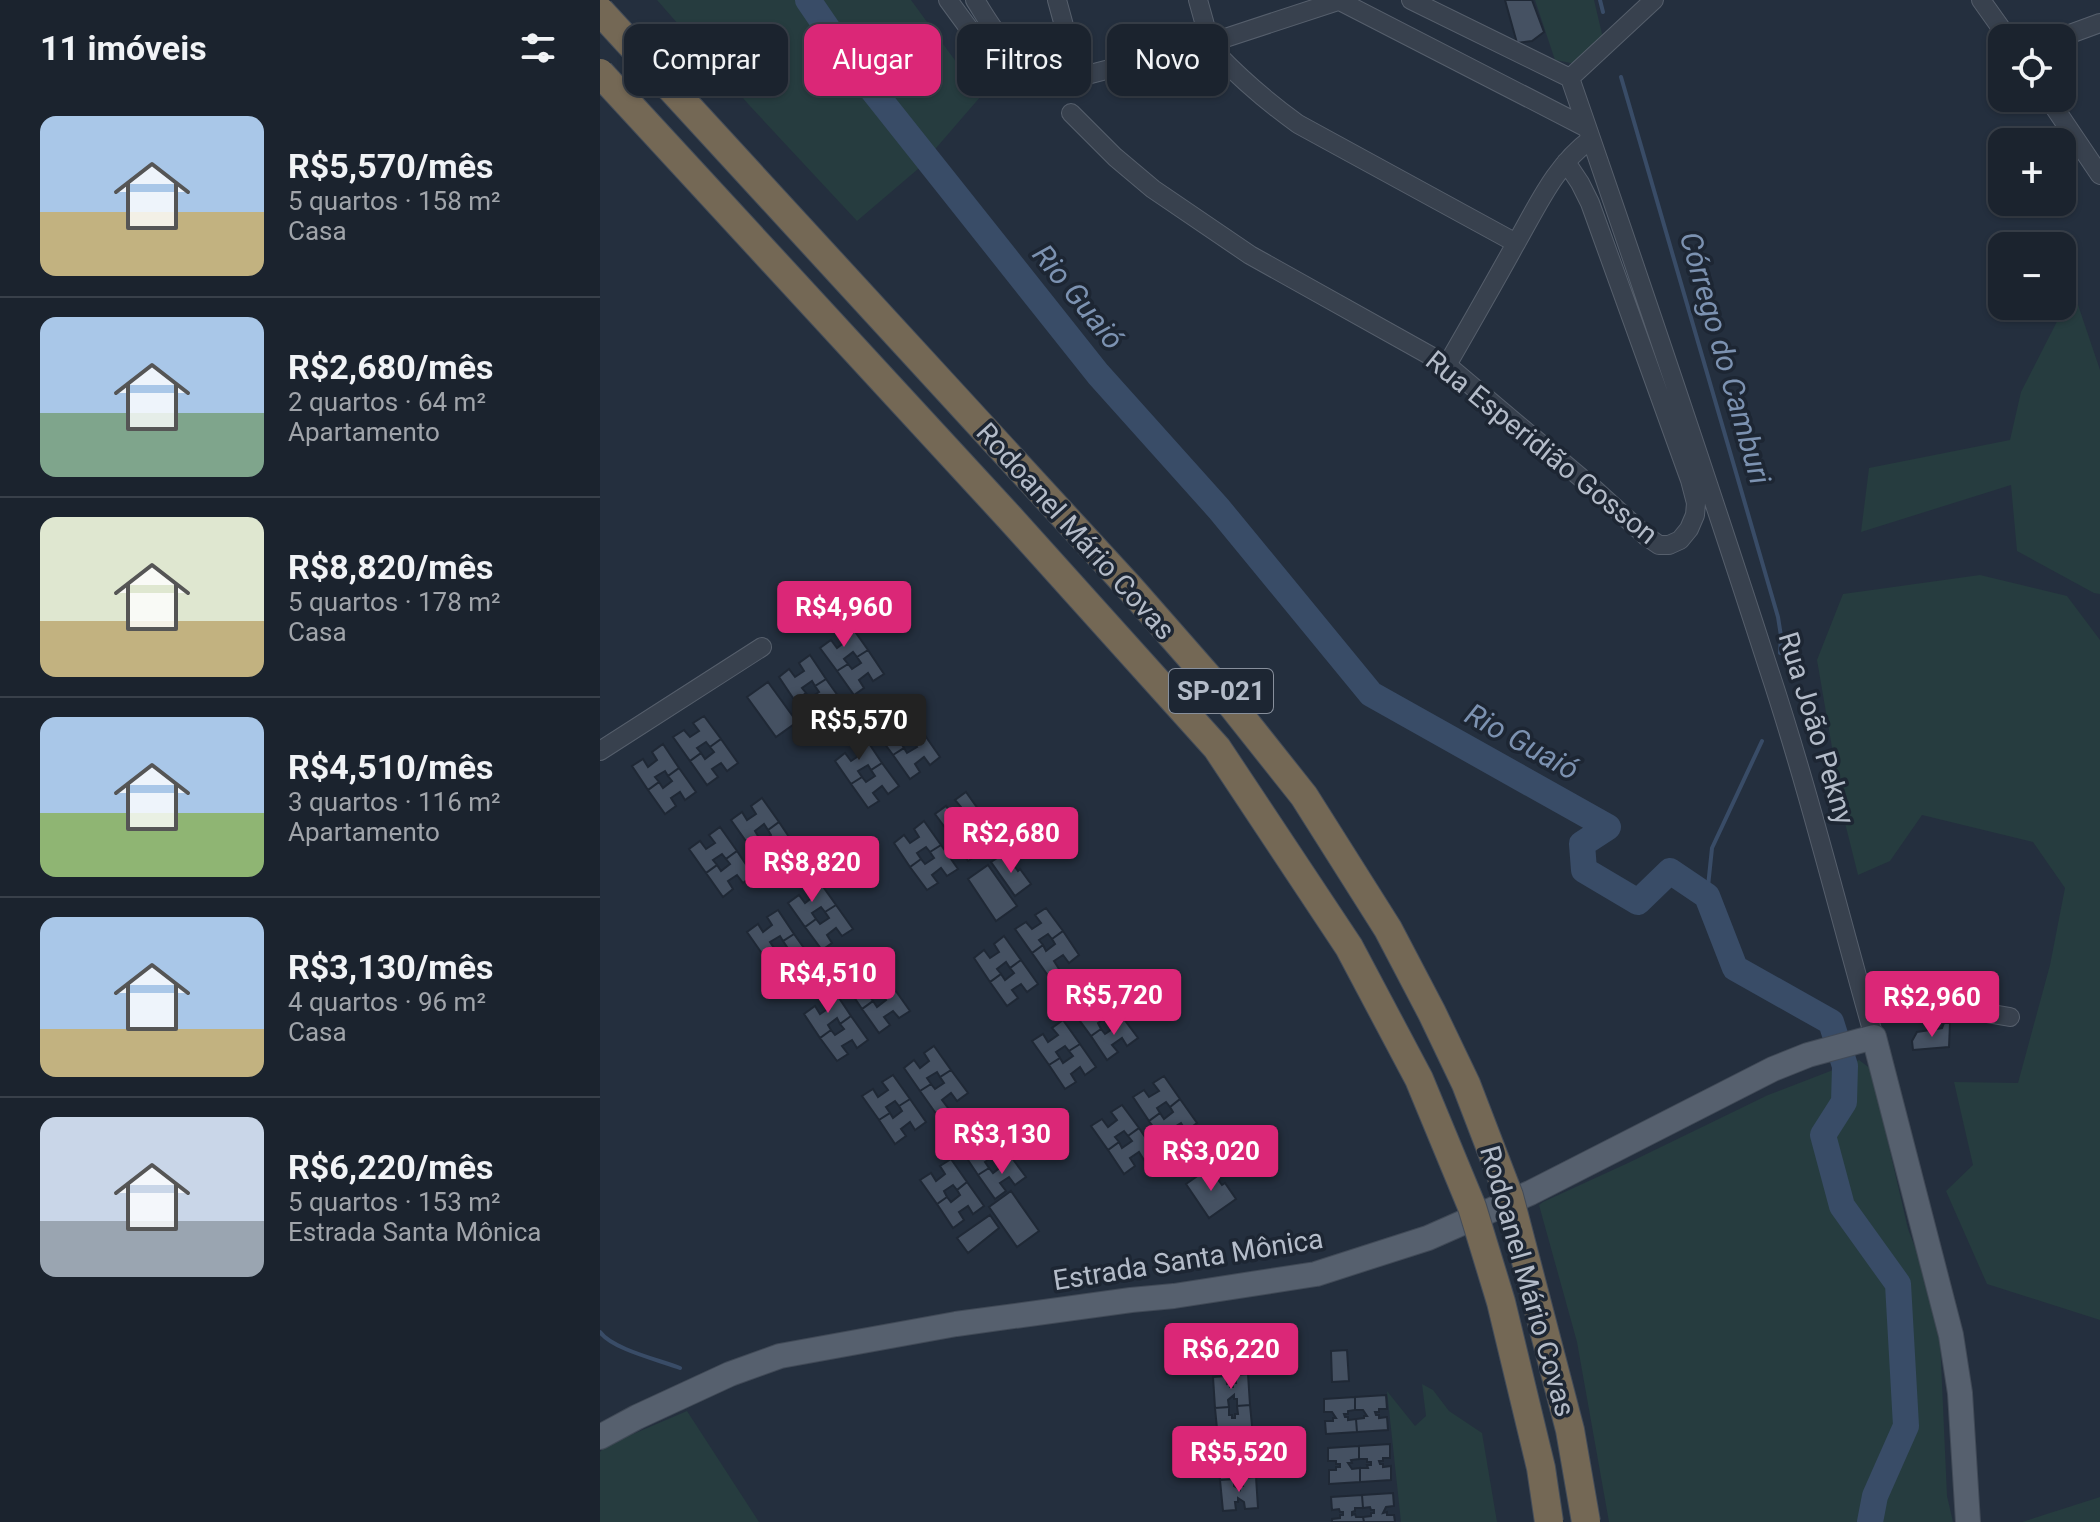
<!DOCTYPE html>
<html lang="pt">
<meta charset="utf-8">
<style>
body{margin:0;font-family:Roboto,sans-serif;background:#242b36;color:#f1f3f6;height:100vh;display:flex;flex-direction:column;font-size:30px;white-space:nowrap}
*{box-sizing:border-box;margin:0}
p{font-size:26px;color:#a0a4aa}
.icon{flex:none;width:44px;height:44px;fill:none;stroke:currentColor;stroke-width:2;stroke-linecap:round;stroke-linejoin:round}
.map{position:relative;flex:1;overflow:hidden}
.details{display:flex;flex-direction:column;background:#1b232e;width:600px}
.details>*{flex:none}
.banner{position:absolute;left:24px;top:24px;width:760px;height:72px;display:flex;gap:16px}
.tools{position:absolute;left:1388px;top:24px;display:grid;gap:16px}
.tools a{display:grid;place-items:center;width:88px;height:88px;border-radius:16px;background:#1b232e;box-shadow:0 2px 6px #0004,0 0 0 2px #39404a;font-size:40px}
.price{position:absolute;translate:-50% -68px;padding:0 18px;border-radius:8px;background:#db2777;color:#fff;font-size:26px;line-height:52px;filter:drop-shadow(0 2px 4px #0008)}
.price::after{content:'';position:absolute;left:50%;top:48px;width:24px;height:18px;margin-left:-12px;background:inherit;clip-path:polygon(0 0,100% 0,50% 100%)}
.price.current{background:#222;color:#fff}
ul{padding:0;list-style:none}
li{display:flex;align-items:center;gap:24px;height:200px;padding:0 40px}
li+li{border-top:2px solid #39404a}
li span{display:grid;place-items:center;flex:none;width:224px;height:160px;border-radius:16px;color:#555}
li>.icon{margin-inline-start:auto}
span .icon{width:96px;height:96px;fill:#fffc;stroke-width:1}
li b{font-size:34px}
h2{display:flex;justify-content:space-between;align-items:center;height:96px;padding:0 40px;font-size:34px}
.pill{padding:0 28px;border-radius:16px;background:#1b232e;box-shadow:0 2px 6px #0004,0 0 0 2px #39404a;font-size:28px;line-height:72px}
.pill.current{background:#db2777;color:#fff}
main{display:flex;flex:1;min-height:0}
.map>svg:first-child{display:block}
.green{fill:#263c3f}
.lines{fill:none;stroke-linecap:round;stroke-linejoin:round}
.stream{stroke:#394c67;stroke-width:4}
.river{stroke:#394c67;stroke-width:26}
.building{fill:#455162;stroke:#1f2835;stroke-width:2}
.minor-casing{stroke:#565f6c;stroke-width:20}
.major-casing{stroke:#414a57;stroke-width:26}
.minor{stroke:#38414e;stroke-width:18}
.major{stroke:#56606e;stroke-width:24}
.highway-bridge-casing{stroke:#434c59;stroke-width:30;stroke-linecap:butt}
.highway-bridge{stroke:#746855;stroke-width:28}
.labels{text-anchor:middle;stroke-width:7;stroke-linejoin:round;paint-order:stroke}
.shield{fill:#1d2633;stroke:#878f9c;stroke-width:2}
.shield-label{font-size:26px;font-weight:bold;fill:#b4bcc9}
.street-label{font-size:28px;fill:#b4bcc9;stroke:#1d2633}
.water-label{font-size:30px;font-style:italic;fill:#7c92b1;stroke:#1d2633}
</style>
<main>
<section class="details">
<h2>11 imóveis<svg class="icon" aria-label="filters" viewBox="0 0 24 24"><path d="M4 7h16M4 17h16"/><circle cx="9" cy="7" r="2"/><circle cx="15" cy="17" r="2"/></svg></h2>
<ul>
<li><span style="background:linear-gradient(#a9c7e8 60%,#c2b280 0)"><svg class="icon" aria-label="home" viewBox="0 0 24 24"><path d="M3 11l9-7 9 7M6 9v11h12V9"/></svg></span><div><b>R$5,570/mês</b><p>5 quartos · 158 m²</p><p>Casa</p></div></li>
<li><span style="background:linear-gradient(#a9c7e8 60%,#7fa58c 0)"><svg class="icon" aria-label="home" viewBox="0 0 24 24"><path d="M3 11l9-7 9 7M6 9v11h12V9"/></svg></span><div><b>R$2,680/mês</b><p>2 quartos · 64 m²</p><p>Apartamento</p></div></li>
<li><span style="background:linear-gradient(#dfe7d0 65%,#c2b280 0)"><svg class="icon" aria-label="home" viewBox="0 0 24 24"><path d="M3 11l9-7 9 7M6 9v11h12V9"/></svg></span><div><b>R$8,820/mês</b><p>5 quartos · 178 m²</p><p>Casa</p></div></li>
<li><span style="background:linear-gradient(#a9c7e8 60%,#8fb573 0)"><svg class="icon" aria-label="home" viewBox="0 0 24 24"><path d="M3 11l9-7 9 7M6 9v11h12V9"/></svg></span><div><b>R$4,510/mês</b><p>3 quartos · 116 m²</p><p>Apartamento</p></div></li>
<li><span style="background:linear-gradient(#a9c7e8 70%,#c2b280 0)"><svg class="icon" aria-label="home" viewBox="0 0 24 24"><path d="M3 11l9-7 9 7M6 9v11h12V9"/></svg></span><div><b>R$3,130/mês</b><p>4 quartos · 96 m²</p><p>Casa</p></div></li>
<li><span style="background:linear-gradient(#c9d6e8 65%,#9aa5b1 0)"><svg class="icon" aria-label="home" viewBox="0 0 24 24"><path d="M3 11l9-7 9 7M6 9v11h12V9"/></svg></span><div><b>R$6,220/mês</b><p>5 quartos · 153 m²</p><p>Estrada Santa Mônica</p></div></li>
</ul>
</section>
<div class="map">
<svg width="1500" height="1522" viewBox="0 0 1500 1522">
<rect width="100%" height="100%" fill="#242f3e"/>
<path class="green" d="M57 0H311L381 96 318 169 257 221 150 106Z
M935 0H994L1003 38 976 64 955 60Z
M1473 290 1500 370V594L1494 593 1417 551 1411 485 1261 532 1269 468 1410 440 1421 392Z
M1380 575 1467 596 1500 640V1320L1387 1284 1346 1191 1373 1165 1354 1082 1418 1083 1450 965 1465 888 1433 842 1322 815 1290 861 1258 875 1245 823 1217 660 1243 594Z
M1259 1060 1271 1069 1308 1229 1318 1255 1340 1339 1347 1496 1353 1522H1009L977 1342 939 1205 943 1202 1028 1163 1168 1095Z
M822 1384 833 1390 849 1411 882 1433 897 1522H801L787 1391 815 1426 826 1416Z
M87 1411 159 1522H0V1452L5 1446Z
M1500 1497V1522H1422Z"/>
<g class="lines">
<path class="stream" d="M1000 0 1003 12
M1021 77 1178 617 1181 636 1180 653
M1107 896 1112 848 1162 741
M0 1332C12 1349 59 1360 80 1368"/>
<path class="river" d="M208 0 251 63 498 374 619 509 771 694 1008 827 982 844 984 870 1038 902 1070 871 1107 896 1135 968 1231 1022 1245 1066 1244 1102 1223 1135 1242 1206 1298 1284 1306 1426 1275 1496 1270 1522"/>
</g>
<path class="building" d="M905 0H932L944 32 932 41 917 43Z
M251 626 268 650 257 657 253 652 244 659 248 664 237 671 220 648 231 640 237 648 246 641 240 634Z
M268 650 284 674 273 681 268 673 259 680 264 688 254 695 237 671 248 664 252 669 261 663 257 657Z
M210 655 226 679 215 686 212 681 202 688 206 693 195 701 179 677 189 669 195 677 204 671 199 663Z
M226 679 243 703 232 710 226 702 217 709 223 717 212 724 195 701 206 693 210 698 219 692 215 686Z
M168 682 197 722 176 737 147 697Z
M307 710 324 734 313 741 309 736 300 742 304 748 293 755 276 732 287 724 292 732 302 725 296 718Z
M104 716 121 739 110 747 106 742 97 748 101 753 90 761 73 737 84 730 90 737 99 731 93 723Z
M324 734 340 757 330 765 324 757 315 764 320 772 310 779 293 755 304 748 307 753 317 747 313 741Z
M121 739 138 763 127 771 121 763 112 769 118 777 107 785 90 761 101 753 105 759 114 752 110 747Z
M266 739 282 763 271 770 268 765 258 771 262 777 251 784 235 761 245 753 251 761 260 755 255 747Z
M63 744 79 768 68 776 65 771 55 777 59 782 48 790 32 766 43 759 48 767 57 760 52 752Z
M282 763 299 786 288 794 282 786 273 793 279 801 268 808 251 784 262 777 266 782 275 776 271 770Z
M79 768 96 792 85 800 80 792 71 798 76 806 65 814 48 790 59 782 63 788 72 781 68 776Z
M366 792 383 816 372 823 368 818 359 825 363 830 352 837 335 814 346 806 352 814 361 807 355 800Z
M162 798 179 822 168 830 164 824 155 831 158 836 148 844 131 820 142 812 147 820 156 814 151 806Z
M383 816 399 839 388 847 383 839 374 846 379 854 368 861 352 837 363 830 366 835 376 829 372 823Z
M324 821 341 845 330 852 326 847 317 853 321 859 310 867 294 843 304 835 310 843 319 837 314 829Z
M179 822 195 846 184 853 179 846 170 852 175 860 164 868 148 844 158 836 162 842 171 835 168 830Z
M120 827 137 851 126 859 122 854 113 860 117 865 106 873 89 849 100 841 106 849 115 843 109 835Z
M341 845 358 869 347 876 341 868 332 875 338 883 327 890 310 867 321 859 325 864 334 858 330 852Z
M137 851 153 875 143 883 137 875 128 881 133 889 123 897 106 873 117 865 121 871 130 864 126 859Z
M405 853 418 871 420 869 431 884 415 896 391 862Z
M388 865 417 906 396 921 368 879Z
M219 881 236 905 225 912 221 907 212 913 216 919 205 927 188 903 199 895 205 903 214 896 208 889Z
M236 905 253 929 242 936 236 928 227 935 232 943 222 950 205 927 216 919 220 924 229 918 225 912Z
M446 908 463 931 452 939 448 934 439 940 443 945 432 953 415 929 426 922 432 929 441 923 435 915Z
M178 910 194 934 183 941 180 936 170 942 174 948 163 955 147 932 158 924 163 932 172 925 167 917Z
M463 931 479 955 469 963 463 955 454 961 459 969 449 977 432 953 443 945 446 951 455 944 452 939Z
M194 934 211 958 200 965 195 957 185 964 191 972 180 979 163 955 174 948 178 953 187 947 183 941Z
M404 936 421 960 410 968 406 962 397 969 401 974 390 982 374 958 384 950 390 958 399 952 394 944Z
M421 960 438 984 427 992 421 984 412 990 418 998 407 1006 390 982 401 974 405 980 414 973 410 968Z
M276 963 293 987 282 995 278 989 269 996 273 1001 262 1009 246 985 256 977 262 985 271 979 266 971Z
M293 987 310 1011 299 1018 293 1011 284 1017 290 1025 279 1033 262 1009 273 1001 277 1007 286 1000 282 995Z
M505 991 521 1015 511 1022 507 1017 498 1023 501 1029 491 1036 474 1013 485 1005 490 1013 499 1006 494 998Z
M235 992 251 1016 240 1024 237 1018 228 1025 231 1030 220 1038 204 1014 215 1006 220 1014 229 1008 224 1000Z
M521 1015 538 1038 527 1046 522 1038 512 1045 518 1052 507 1060 491 1036 501 1029 505 1034 514 1028 511 1022Z
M251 1016 268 1040 257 1048 252 1040 242 1046 248 1054 237 1061 220 1038 231 1030 235 1035 244 1029 240 1024Z
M463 1020 480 1044 469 1051 465 1046 456 1052 460 1058 449 1065 432 1041 443 1034 448 1042 458 1035 452 1028Z
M1344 1023H1350L1349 1047 1313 1050 1312 1041 1317 1032 1342 1028Z
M480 1044 496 1067 485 1075 480 1067 471 1074 476 1082 465 1089 449 1065 460 1058 463 1063 473 1056 469 1051Z
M334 1046 351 1070 340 1077 337 1072 327 1078 331 1084 320 1091 304 1068 314 1060 320 1068 329 1061 324 1053Z
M351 1070 368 1093 357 1101 351 1093 342 1100 348 1108 337 1115 320 1091 331 1084 335 1089 344 1083 340 1077Z
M293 1075 310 1099 299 1106 295 1101 286 1107 290 1113 279 1120 262 1096 273 1089 278 1097 288 1090 282 1082Z
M564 1076 580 1099 570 1107 566 1102 557 1108 560 1113 549 1121 533 1097 544 1090 549 1097 559 1091 553 1083Z
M310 1099 326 1122 315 1130 310 1122 301 1129 306 1136 295 1144 279 1120 290 1113 293 1118 302 1111 299 1106Z
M580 1099 597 1123 586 1131 581 1123 571 1129 577 1137 566 1145 549 1121 560 1113 564 1119 573 1112 570 1107Z
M522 1105 539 1128 528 1136 524 1131 515 1137 519 1142 508 1150 491 1126 502 1119 508 1127 517 1120 511 1112Z
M539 1128 555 1152 544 1160 539 1152 530 1158 535 1166 524 1174 508 1150 519 1142 522 1148 532 1141 528 1136Z
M392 1130 409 1154 398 1161 394 1156 385 1162 389 1168 378 1175 362 1151 372 1144 378 1152 387 1145 382 1137Z
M409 1154 426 1177 415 1185 409 1177 400 1183 406 1191 395 1199 378 1175 389 1168 393 1173 402 1166 398 1161Z
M351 1159 367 1182 357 1190 353 1185 344 1191 347 1197 337 1204 320 1180 331 1173 336 1181 345 1174 340 1166Z
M609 1168 622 1185 625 1183 636 1199 609 1218 586 1184Z
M367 1182 384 1206 373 1214 368 1206 359 1212 364 1220 353 1228 337 1204 347 1197 351 1202 360 1195 357 1190Z
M411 1191 439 1231 417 1247 389 1207Z
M390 1215 399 1228 368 1253 357 1238Z
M747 1350 749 1381 732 1382 731 1351Z
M638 1351 639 1367 607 1369 606 1353Z
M648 1374 650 1405 637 1406V1399H634V1395L628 1400 629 1407 615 1408 613 1377 626 1376 627 1384 630 1383V1387H633V1383H636L635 1375Z
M786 1395 787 1409H779V1412H775L776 1415H779V1418L787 1417 788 1430 757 1432 756 1419 764 1418V1416H767L763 1410H755V1397Z
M755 1397V1410L748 1411V1414H744L745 1417H748V1420L756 1419 757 1432 726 1434 725 1421H733V1418H736L732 1412H724V1399Z
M650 1405 653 1436 639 1437V1430H636V1427H633V1430H630L631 1438 618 1439 615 1408 629 1407V1415H632V1418H635V1414H638L637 1406Z
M790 1444V1458H783V1461H779L780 1464H783V1467L791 1466V1480L760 1482V1468H768L767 1465H771V1462H767V1459H759V1446Z
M653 1446 656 1477 642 1478V1471L636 1467V1471H633L634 1479 620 1480 618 1449 631 1448 632 1455 638 1459V1455H641L640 1447Z
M759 1446V1459L751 1460 752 1463H748L752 1469 760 1468V1482L729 1484V1470H736V1467H740V1464H736V1461H728V1448Z
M656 1477 658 1508 645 1509 644 1502 638 1498V1502H635L636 1510 623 1511 620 1480 634 1479V1486L640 1490V1486H643L642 1478Z
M793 1493 794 1506 786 1507 783 1513 787 1512V1515H794L795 1522H764L763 1517 771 1516V1513H774V1510H771L770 1507 763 1508 762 1495Z
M762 1495 763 1508H755V1511L752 1512V1515L755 1514 756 1517H763L764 1522H732V1519L740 1518V1515H743V1512H740L739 1509 732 1510 731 1497Z"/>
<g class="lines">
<defs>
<path id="minor" d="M348 0 392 60 405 71 419 78 443 81 479 77 610 43 741 0
M375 0C391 25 406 56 439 60 450 61 461 58 471 57
M457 0 475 66
M598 0 610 43
M738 0 987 128
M811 0 970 78
M1381 0 1408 38
M1459 38 1500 23
M618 55C643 81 669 103 698 124L916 243
M970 78C1038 274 1105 472 1169 670 1209 791 1239 914 1274 1037
M970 78 1054 0
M1448 98 1500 175
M471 113 515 157 553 189 650 255 847 365 992 487 1046 536 1059 545H1069L1080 540 1089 529 1095 515 1096 503 1090 480 990 203 980 183 966 162
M847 365C870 325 893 285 915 245 937 207 955 165 991 139
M0 751 162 647
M1267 1012 1346 1006 1410 1017"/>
<path id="major" d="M0 1437 37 1417 130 1374 180 1356 356 1324 531 1300 574 1296 716 1274 828 1238 930 1193 1173 1069 1208 1055 1274 1037 1351 1335 1360 1393 1368 1522"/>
</defs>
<use href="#minor" class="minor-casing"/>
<use href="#major" class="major-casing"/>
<use href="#minor" class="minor"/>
<use href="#major" class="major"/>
<defs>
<path id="highway-bridge" d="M0 11 530 588 623 694 704 796 788 929 832 1013 866 1084 909 1196 970 1430 986 1522
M0 73 410 518 617 748 749 947 819 1079 872 1207 901 1302 941 1468 949 1522"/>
</defs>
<use href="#highway-bridge" class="highway-bridge-casing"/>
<use href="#highway-bridge" class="highway-bridge"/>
</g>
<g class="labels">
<rect class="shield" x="569" y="669" width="104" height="44" rx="6"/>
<g class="shield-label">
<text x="621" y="700">SP-021</text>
</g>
<g class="street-label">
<text transform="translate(942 447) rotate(39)" y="10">Rua Esperidião Gosson</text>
<text transform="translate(476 531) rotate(48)" y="10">Rodoanel Mário Covas</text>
<text transform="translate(1217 728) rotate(73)" y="10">Rua João Pekny</text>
<text transform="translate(588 1259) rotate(-9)" y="10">Estrada Santa Mônica</text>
<text transform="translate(928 1281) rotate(74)" y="10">Rodoanel Mário Covas</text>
</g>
<g class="water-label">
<text transform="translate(478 297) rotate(51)" y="10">Rio Guaió</text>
<text transform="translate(1125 358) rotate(74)" y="10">Córrego do Camburi</text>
<text transform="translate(922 742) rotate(29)" y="10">Rio Guaió</text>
</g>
</g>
</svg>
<div class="tools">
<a><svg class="icon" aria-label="locate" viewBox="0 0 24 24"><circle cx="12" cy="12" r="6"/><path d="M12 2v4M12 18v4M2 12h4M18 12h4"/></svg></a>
<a>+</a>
<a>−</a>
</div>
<b class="price" style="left:244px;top:649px">R$4,960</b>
<b class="price current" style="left:259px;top:762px">R$5,570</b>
<b class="price" style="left:411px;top:875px">R$2,680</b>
<b class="price" style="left:212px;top:904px">R$8,820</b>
<b class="price" style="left:228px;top:1015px">R$4,510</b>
<b class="price" style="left:514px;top:1037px">R$5,720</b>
<b class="price" style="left:1332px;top:1039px">R$2,960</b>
<b class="price" style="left:402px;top:1176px">R$3,130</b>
<b class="price" style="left:611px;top:1193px">R$3,020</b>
<b class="price" style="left:631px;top:1391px">R$6,220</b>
<b class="price" style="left:639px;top:1494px">R$5,520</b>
<div class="banner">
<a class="pill">Comprar</a>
<a class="pill current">Alugar</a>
<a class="pill">Filtros</a>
<a class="pill">Novo</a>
</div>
</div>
</main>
